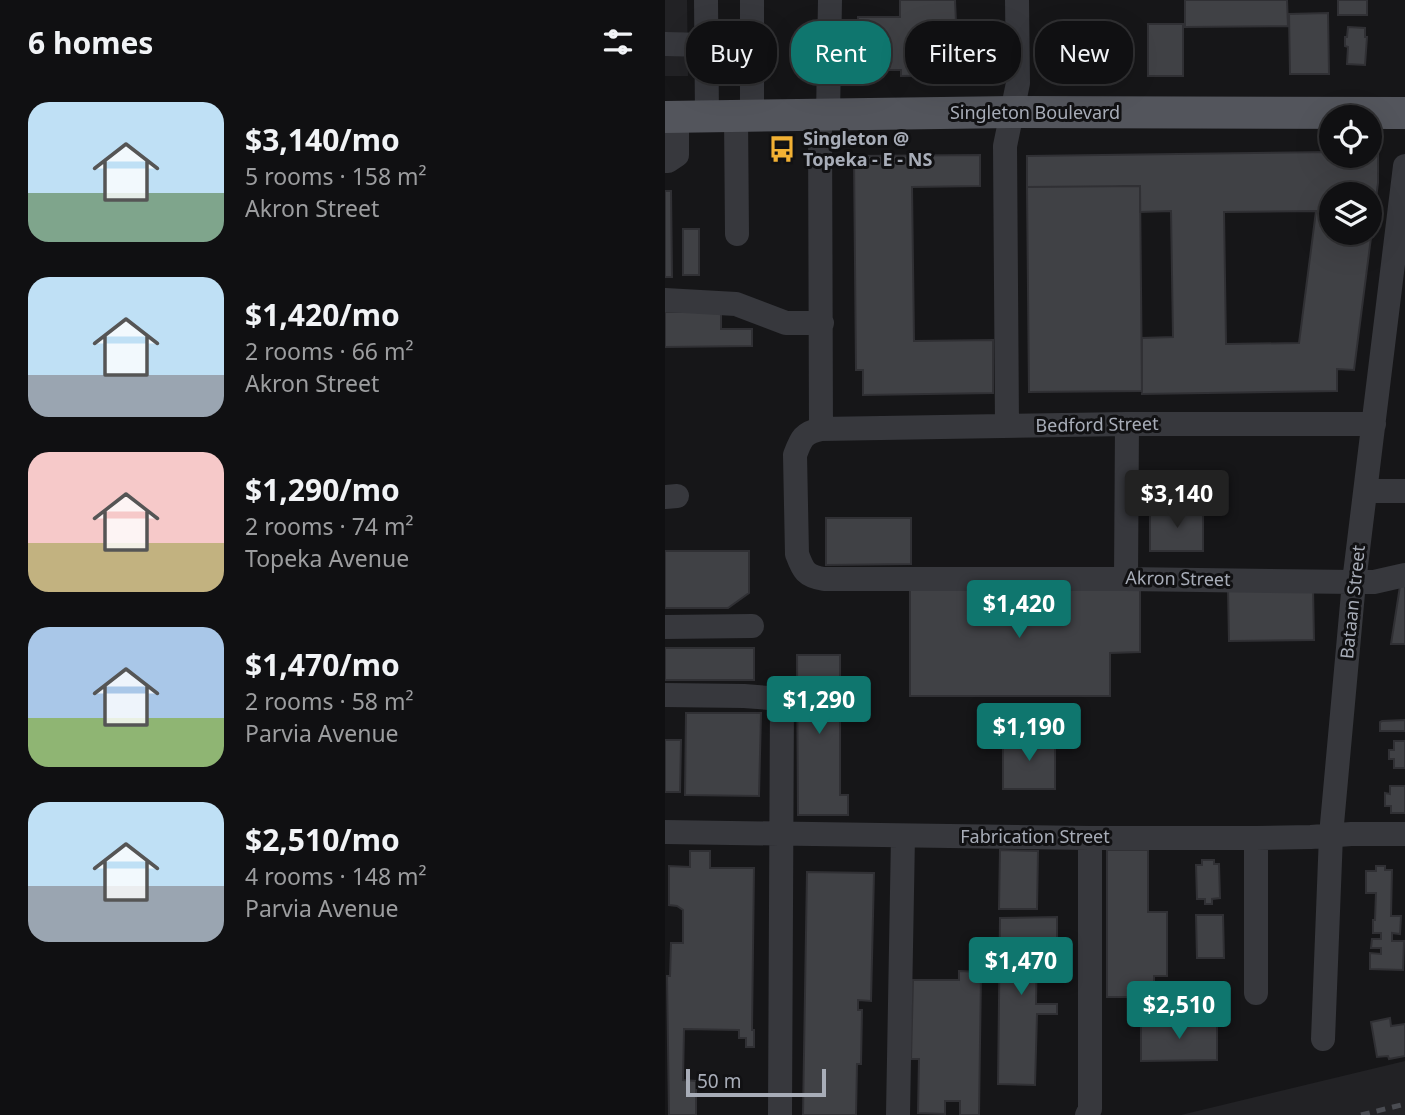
<!DOCTYPE html>
<meta charset="utf-8">
<style>
body{margin:0;font-family:"Noto Sans",sans-serif;background:#19191b;color:#f1f3f6;height:100vh;display:flex;flex-direction:column;font-size:26px;white-space:nowrap}
*{box-sizing:border-box;margin:0}
p{font-size:23px;color:#9c9d9f}
.icon{flex:none;width:38px;height:38px;fill:none;stroke:currentColor;stroke-width:2;stroke-linecap:round;stroke-linejoin:round}
.map{position:relative;flex:1;overflow:hidden}
.panel{display:flex;flex-direction:column;background:#101012;width:665px}
.panel>*{flex:none}
.guide{position:absolute;left:21px;top:21px;width:612px;height:63px;display:flex;gap:14px}
.controls{position:absolute;left:654px;top:105px;display:grid;gap:14px}
.controls a{display:grid;place-items:center;width:63px;height:63px;border-radius:50%;background:#101012;box-shadow:0 7px 28px #0002,0 0 0 2px #303032;font-size:35px}
.scale{position:absolute;left:21px;bottom:18px;width:140px;box-sizing:border-box;padding-left:7px;border:4px solid #a8adb8;border-top:0;font-size:19px;line-height:24px;white-space:nowrap;color:#a8adb8;-webkit-text-stroke:5px #111113;paint-order:stroke}
.price{position:absolute;translate:-50% -60px;padding:0 16px;border-radius:7px;background:#0f766e;color:#fff;font-size:23px;line-height:46px;filter:drop-shadow(0 2px 4px #0008)}
.price::after{content:'';position:absolute;left:50%;top:42px;width:21px;height:16px;margin-left:-10px;background:inherit;clip-path:polygon(0 0,100% 0,50% 100%)}
.price.selected{background:#222;color:#fff}
ul{padding:0;list-style:none}
li{display:flex;align-items:center;gap:21px;height:175px;padding:0 28px}
li span{display:grid;place-items:center;flex:none;width:196px;height:140px;border-radius:21px;color:#555}
li>.icon{margin-inline-start:auto}
span .icon{width:84px;height:84px;fill:#fffc;stroke-width:1}
li b{font-size:30px}
h2{display:flex;justify-content:space-between;align-items:center;height:84px;padding:0 28px;font-size:30px}
.pill{padding:0 24px;border-radius:28px;background:#101012;box-shadow:0 7px 28px #0002,0 0 0 2px #303032;font-size:24px;line-height:63px}
.pill.selected{background:#0f766e;color:#fff}
main{display:flex;flex:1;min-height:0}
.map>svg:first-child{display:block}
.built{fill:#222225}
.building{fill:#404145;stroke:#303034;stroke-width:2;fill-rule:evenodd}
.lines{fill:none;stroke-linecap:round;stroke-linejoin:round}
.minor{stroke:#37383d;stroke-width:24}
.major{stroke:#53555c;stroke-width:32}
.rail{stroke:#4a4c52;stroke-width:5;stroke-dasharray:9 7;stroke-linecap:butt}
.labels{text-anchor:middle;stroke-width:6;stroke-linejoin:round;paint-order:stroke}
.street-label{font-size:18px;fill:#a8adb8;stroke:#111113}
.poi-label{font-size:18px;font-weight:bold;fill:#a8adb8;stroke:#111113;text-anchor:start}
</style>
<main>
<section class="panel">
<h2>6 homes<svg class="icon" aria-label="filters" viewBox="0 0 24 24"><path d="M4 7h16M4 17h16"/><circle cx="9" cy="7" r="2"/><circle cx="15" cy="17" r="2"/></svg></h2>
<ul>
<li><span style="background:linear-gradient(#bfe0f5 65%,#7fa58c 0)"><svg class="icon" aria-label="home" viewBox="0 0 24 24"><path d="M3 11l9-7 9 7M6 9v11h12V9"/></svg></span><div><b>$3,140/mo</b><p>5 rooms · 158 m²</p><p>Akron Street</p></div></li>
<li><span style="background:linear-gradient(#bfe0f5 70%,#9aa5b1 0)"><svg class="icon" aria-label="home" viewBox="0 0 24 24"><path d="M3 11l9-7 9 7M6 9v11h12V9"/></svg></span><div><b>$1,420/mo</b><p>2 rooms · 66 m²</p><p>Akron Street</p></div></li>
<li><span style="background:linear-gradient(#f6c9c9 65%,#c2b280 0)"><svg class="icon" aria-label="home" viewBox="0 0 24 24"><path d="M3 11l9-7 9 7M6 9v11h12V9"/></svg></span><div><b>$1,290/mo</b><p>2 rooms · 74 m²</p><p>Topeka Avenue</p></div></li>
<li><span style="background:linear-gradient(#a9c7e8 65%,#8fb573 0)"><svg class="icon" aria-label="home" viewBox="0 0 24 24"><path d="M3 11l9-7 9 7M6 9v11h12V9"/></svg></span><div><b>$1,470/mo</b><p>2 rooms · 58 m²</p><p>Parvia Avenue</p></div></li>
<li><span style="background:linear-gradient(#bfe0f5 60%,#9aa5b1 0)"><svg class="icon" aria-label="home" viewBox="0 0 24 24"><path d="M3 11l9-7 9 7M6 9v11h12V9"/></svg></span><div><b>$2,510/mo</b><p>4 rooms · 148 m²</p><p>Parvia Avenue</p></div></li>
</ul>
</section>
<div class="map">
<svg width="740" height="1115" viewBox="0 0 740 1115">
<rect width="100%" height="100%" fill="#161618"/>
<path class="built" d="M0 0H22L23 76H0Z
M740 1061V1115H516Z"/>
<path class="building" d="M235 0H290L291 23 309 22V75L236 76V70H194L193 17H235Z
M520 0H622L623 26 520 27Z
M673 0H702V15H673Z
M663 13 664 74H625L624 14Z
M483 24H518V76H483Z
M683 27 700 28V37H702L700 65 682 64 683 47 680 46V37H682Z
M667 152V156H705V152H713V183L689 370 672 369V391L477 394V338L508 337 506 211 475 212V186L362 187V156ZM667 194H705V233H667ZM651 211 634 343 561 344 559 212Z
M315 155V186L247 187 249 341 328 340V393L198 395V370H191L189 156Z
M475 186 477 391 364 392 362 187Z
M0 191H6L7 277H0Z
M18 229H34V275H18Z
M0 312H56V329H87V346L0 347Z
M485 508H538V551H485Z
M161 518H246V564L161 565Z
M0 551H84V593L63 608H0Z
M735 586H740V644H726Z
M245 588H475V652L445 653V696H245Z
M648 588 649 640 564 641 563 589Z
M0 648H89V680H0Z
M132 655H175V795H183V815H133Z
M21 713H96L94 796 20 795Z
M740 720V731H715V722L717 721Z
M338 737 390 738V789H338Z
M0 740H16L15 792H0Z
M729 741H740V768H729V759H724V750H729Z
M725 786H740V813H726V806H720V793L725 794Z
M335 850 373 851 372 909H334Z
M442 850H483V912H502V976H489V997H442Z
M25 851H45V868H89L87 1030H89V1047H81V1038H74V1030L19 1029 18 1080 31 1081V1115H4L2 976H5L6 943H18V910L12 906 4 905V866L25 867Z
M537 860H549V864H554L555 898 547 899V904H540V899H532L531 865H537Z
M711 866H720V870H727L726 916H736L735 934 727 933V941H739L738 970 705 969V953L716 954V948H706L707 939H716V933H708V920H710L711 893H701V871H711Z
M142 872 209 873 206 1001 193 1000V1010H197L196 1064H192L191 1115H138Z
M531 915H558L559 958H532Z
M392 917V940H372L371 1004H392V1014H372L370 1085 333 1084 335 918Z
M294 971 316 972 314 1115H295V1101H280V1114L253 1113 254 1059H246L248 980H294Z
M725 1018 726 1026 740 1024V1056L724 1059 723 1056 712 1057 706 1022Z
M552 1021V1060L476 1061V1022Z"/>
<g class="lines">
<path class="minor" d="M41 0 42 117
M87 0V116
M0 44 41 45
M155 115 156 429C138 433 136 439 130 455L132 554C138 570 140 576 159 579H461L689 582H709L740 575
M163 115 165 0
M71 116 72 234
M0 161H3L12 155V117
M0 300 71 304 121 323H157
M342 425 340 146 353 83 352 0
M156 429 462 424H709
M701 491H740
M0 497 12 496
M461 579 462 424
M0 627 87 626
M0 695 79 696 117 699 115 1115
M0 832 425 838H591L646 837 686 834H740
M591 838V993
M658 1039 666 835 689 582 740 166
M233 1115 238 836
M422 1115 425 1109V838"/>
<path class="major" d="M0 117 347 112 740 113"/>
<path class="rail" d="M696 1115 740 1104"/>
</g>
<defs>
<symbol id="bus-bare" viewBox="-9 -9 18 18"><path d="M-5-6H5V4H4V6H2V4H-2V6H-4V4H-5ZM-3.5-4V0h7V-4ZM-3.5 1.2v1.5H-2V1.2ZM2 1.2v1.5H3.5V1.2Z" fill="#f2b134" stroke="#111113" stroke-width="2.5" paint-order="stroke"/></symbol>
</defs>
<g fill-rule="evenodd">
<use href="#bus-bare" x="98" y="130" width="38" height="38"/>
</g>
<g class="labels">
<g class="street-label">
<text x="370" y="119">Singleton Boulevard</text>
<text transform="translate(432 425) rotate(-1)" y="6">Bedford Street</text>
<text transform="translate(513 579) rotate(1)" y="6">Akron Street</text>
<text transform="translate(688 602) rotate(-84)" y="6">Bataan Street</text>
<text x="370" y="843">Fabrication Street</text>
</g>
<g class="poi-label">
<text x="138" y="145">Singleton @<tspan x="138" dy="21">Topeka - E - NS</tspan></text>
</g>
</g>
</svg>
<div class="controls">
<a><svg class="icon" aria-label="locate" viewBox="0 0 24 24"><circle cx="12" cy="12" r="6"/><path d="M12 2v4M12 18v4M2 12h4M18 12h4"/></svg></a>
<a><svg class="icon" aria-label="layers" viewBox="0 0 24 24"><path d="M12 4l9 5-9 5-9-5zM3 14l9 5 9-5"/></svg></a>
</div>
<div class="scale">50 m</div>
<b class="price selected" style="left:512px;top:530px">$3,140</b>
<b class="price" style="left:354px;top:640px">$1,420</b>
<b class="price" style="left:154px;top:736px">$1,290</b>
<b class="price" style="left:364px;top:763px">$1,190</b>
<b class="price" style="left:356px;top:997px">$1,470</b>
<b class="price" style="left:514px;top:1041px">$2,510</b>
<div class="guide">
<a class="pill">Buy</a>
<a class="pill selected">Rent</a>
<a class="pill">Filters</a>
<a class="pill">New</a>
</div>
</div>
</main>
